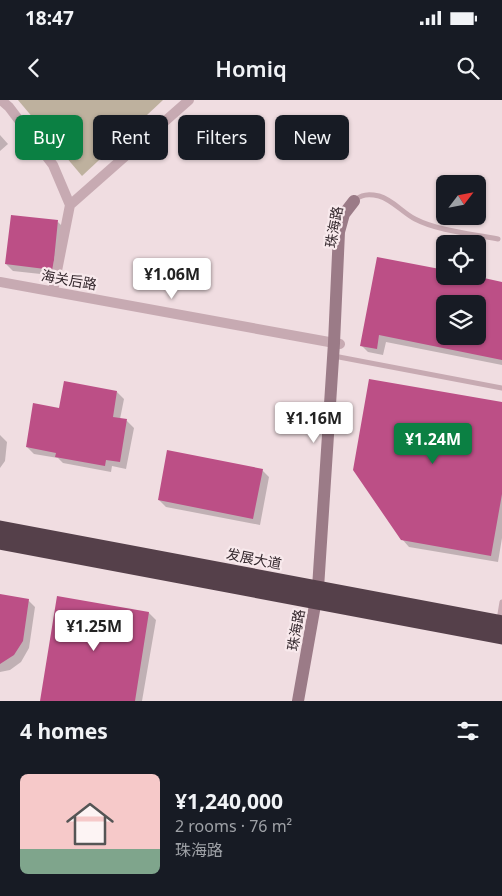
<!DOCTYPE html>
<meta charset="utf-8">
<style>
body{margin:0;font-family:"Noto Sans","Noto Sans SC",sans-serif;background:#20242c;color:#f1f3f6;height:100vh;display:flex;flex-direction:column;font-size:19px;white-space:nowrap}
*{box-sizing:border-box;margin:0}
p{font-size:16px;color:#9ea1a6}
.icon{flex:none;width:28px;height:28px;fill:none;stroke:currentColor;stroke-width:2;stroke-linecap:round;stroke-linejoin:round}
.map{position:relative;height:601px;overflow:hidden}
.sheet{display:flex;flex-direction:column;background:#171b24;flex:1}
.sheet>*{flex:none}
.banner{position:absolute;left:15px;top:15px;width:472px;height:45px;display:flex;gap:10px}
.needle{width:32px;rotate:58deg}
.fabs{position:absolute;left:436px;top:75px;display:grid;gap:10px}
.fabs a{display:grid;place-items:center;width:50px;height:50px;border-radius:8px;background:#171b24;box-shadow:0 1px 4px #0004;font-size:25px}
.price{position:absolute;translate:-50% -42px;padding:0 11px;border-radius:5px;background:#fff;color:#222;font-size:16px;line-height:32px;filter:drop-shadow(0 1px 2px #0008)}
.price::after{content:'';position:absolute;left:50%;top:30px;width:15px;height:11px;margin-left:-8px;background:inherit;clip-path:polygon(0 0,100% 0,50% 100%)}
.price.on{background:#0b8043;color:#fff}
ul{padding:0;list-style:none}
li{display:flex;align-items:center;gap:15px;height:125px;padding:0 20px}
li span{display:grid;place-items:center;flex:none;width:140px;height:100px;border-radius:8px;color:#555}
li>.icon{margin-inline-start:auto}
span .icon{width:60px;height:60px;fill:#fffc;stroke-width:1}
li b{font-size:21px}
h2{display:flex;justify-content:space-between;align-items:center;height:60px;padding:0 20px;font-size:21px}
.tag{padding:0 18px;border-radius:8px;background:#171b24;box-shadow:0 1px 4px #0004;font-size:18px;line-height:45px}
.tag.on{background:#0b8043;color:#fff}
.status{display:flex;justify-content:space-between;align-items:center;height:35px;padding:0 25px;background:#171b24;direction:ltr}
.status svg{height:14px;fill:currentColor}
header{display:flex;justify-content:space-between;align-items:center;height:65px;padding:0 20px;background:#171b24;font-size:22px;font-weight:600}
.map>svg:first-child{display:block}
.green{fill:#beb19e}
.shadow{fill:#0003;fill-rule:evenodd}
.building{fill:#bc4f86;fill-rule:evenodd}
.lines{fill:none;stroke-linecap:round;stroke-linejoin:round}
.lane{stroke:#c7aab2;stroke-width:5}
.street{stroke:#c7aab2;stroke-width:10}
.secondary{stroke:#9b7b87;stroke-width:12}
.highway{stroke:#55404a;stroke-width:15}
.labels{text-anchor:middle;stroke-width:4.5;stroke-linejoin:round;paint-order:stroke}
.street-label{font-size:14px;fill:#35292e;stroke:#f8e9ec}
</style>
<div class="status"><b>18:47</b><svg viewBox="0 0 49 12"><path d="M0 12V9h3v3zM5 12V6h3v6zM10 12V3h3v9zM15 12V0h3v12zM26 1h20v11H26zM47 4h2v5h-2z"/></svg></div>
<header><svg class="icon" aria-label="back" viewBox="0 0 24 24"><path d="M15 5l-7 7 7 7"/></svg>Homiq<svg class="icon" aria-label="search" viewBox="0 0 24 24"><circle cx="10" cy="10" r="6"/><path d="M15 15l6 6"/></svg></header>
<div class="map">
<svg width="502" height="601" viewBox="0 0 502 601">
<rect width="100%" height="100%" fill="#f0dde1"/>
<path class="green" d="M18 0H163L82 76Z"/>
<path class="shadow" d="M0 35 8 44 0 51Z
M58 122 65 129 59 176 13 171 6 164Z
M445 172V176L502 183V265L386 242 383 255 368 252 361 245ZM445 204H478V236H445Z
M117 292 124 299 120 319 127 321 134 328 126 369 112 366 111 372 63 363 58 358 34 354 27 347 60 309Z
M502 304V438L498 462 409 447 402 439Z
M0 335 7 342 5 361 0 368Z
M262 370 269 377 260 425 166 407 159 400Z
M0 496 28 500 35 507 29 548 21 562 10 570 0 572Z
M58 498 149 513 156 520 142 601H41Z"/>
<path class="building" d="M11 115 58 120 53 170 5 164Z
M377 157 445 170V176H475L502 182V260L379 235 377 249 360 246ZM445 204H478V236H445Z
M369 279 502 302V394L491 456 401 440 353 370Z
M64 281 117 291 113 317 127 319 120 362 106 360 105 366 55 357 56 353 26 347 33 303 59 308Z
M167 350 263 369 253 419 158 400Z
M0 494 29 499 23 541 14 555 0 564Z
M57 496 149 512 135 601H40Z"/>
<g class="lines">
<path class="lane" d="M354 101C361 94 369 94 379 96 393 100 403 113 415 119 438 131 473 134 498 139
M339 257 502 288
M499 520 502 502"/>
<path class="street" d="M1 0 9 7 53 65 70 105 53 191
M70 105 189 0
M0 182 340 244"/>
<path class="secondary" d="M298 601 318 488 334 243 339 132 344 114 354 101"/>
<path class="highway" d="M0 428 502 523
M0 442 502 537"/>
</g>
<g class="labels">
<g class="street-label">
<text transform="translate(334 127) rotate(-80)" y="5">珠海路</text>
<text transform="translate(69 180) rotate(10)" y="5">海关后路</text>
<text transform="translate(254 459) rotate(11)" y="5">发展大道</text>
<text transform="translate(296 530) rotate(-80)" y="5">珠海路</text>
</g>
</g>
</svg>
<div class="fabs">
<a><svg class="needle" viewBox="-14 -14 28 28"><path d="M0-13l5 13h-10z" fill="#e53935"/><path d="M0 13l5-13h-10z" fill="#9ea1a6"/></svg></a>
<a><svg class="icon" aria-label="locate" viewBox="0 0 24 24"><circle cx="12" cy="12" r="6"/><path d="M12 2v4M12 18v4M2 12h4M18 12h4"/></svg></a>
<a><svg class="icon" aria-label="layers" viewBox="0 0 24 24"><path d="M12 4l9 5-9 5-9-5zM3 14l9 5 9-5"/></svg></a>
</div>
<b class="price" style="left:172px;top:200px">¥1.06M</b>
<b class="price" style="left:314px;top:344px">¥1.16M</b>
<b class="price on" style="left:433px;top:365px">¥1.24M</b>
<b class="price" style="left:94px;top:552px">¥1.25M</b>
<div class="banner">
<a class="tag on">Buy</a>
<a class="tag">Rent</a>
<a class="tag">Filters</a>
<a class="tag">New</a>
</div>
</div>
<section class="sheet">
<h2>4 homes<svg class="icon" aria-label="filters" viewBox="0 0 24 24"><path d="M4 7h16M4 17h16"/><circle cx="9" cy="7" r="2"/><circle cx="15" cy="17" r="2"/></svg></h2>
<ul>
<li><span style="background:linear-gradient(#f6c9c9 75%,#7fa58c 0)"><svg class="icon" aria-label="home" viewBox="0 0 24 24"><path d="M3 11l9-7 9 7M6 9v11h12V9"/></svg></span><div><b>¥1,240,000</b><p>2 rooms · 76 m²</p><p>珠海路</p></div></li>
</ul>
</section>
